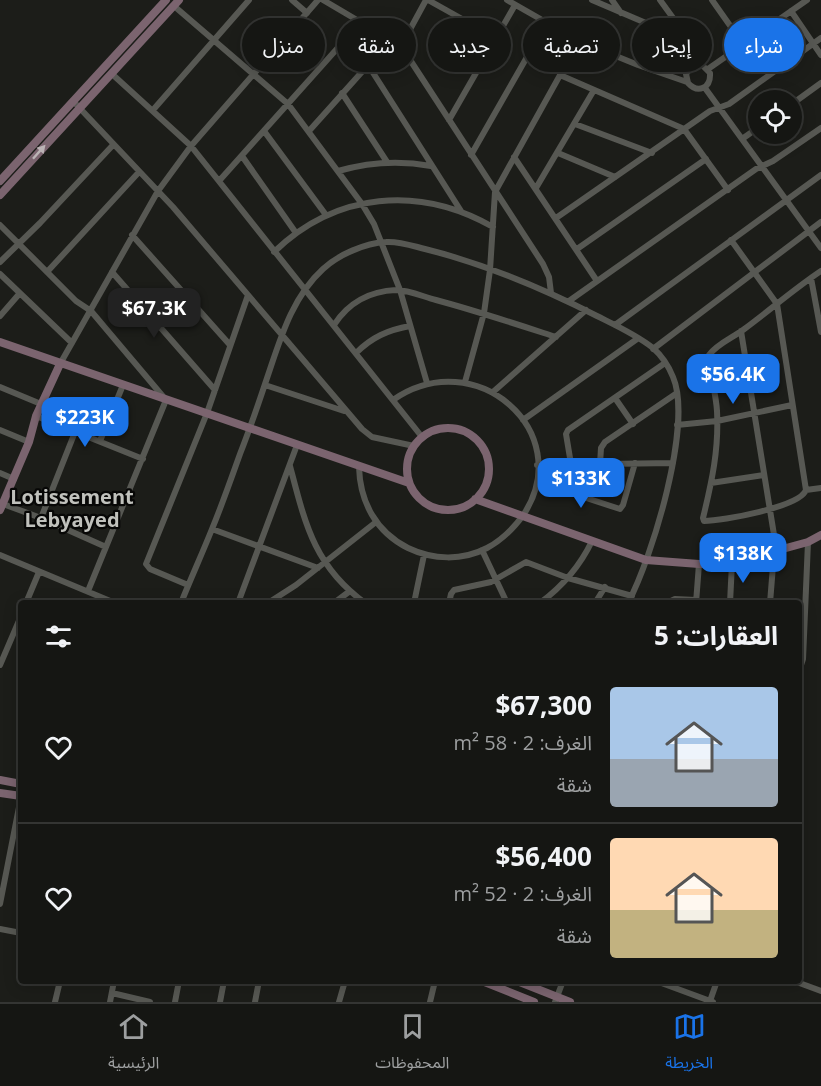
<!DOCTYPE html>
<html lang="ar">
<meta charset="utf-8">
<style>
body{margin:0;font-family:"Open Sans","Noto Sans Arabic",sans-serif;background:#222321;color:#f1f3f6;direction:rtl;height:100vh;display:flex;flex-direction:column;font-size:22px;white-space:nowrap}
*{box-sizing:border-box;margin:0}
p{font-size:20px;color:#9d9fa0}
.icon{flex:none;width:33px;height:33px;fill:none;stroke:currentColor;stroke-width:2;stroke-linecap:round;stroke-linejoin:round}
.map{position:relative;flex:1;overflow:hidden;direction:ltr}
.drawer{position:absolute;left:18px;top:600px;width:784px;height:384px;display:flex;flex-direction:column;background:#151613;border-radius:6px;box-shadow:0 3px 15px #0003,0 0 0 2px #343533;direction:rtl}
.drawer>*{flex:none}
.guide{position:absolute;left:18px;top:18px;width:786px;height:54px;direction:rtl;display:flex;gap:12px}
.fabs{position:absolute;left:748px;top:90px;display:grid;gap:12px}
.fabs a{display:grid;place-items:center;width:54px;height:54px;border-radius:50%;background:#151613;box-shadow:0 3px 15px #0003,0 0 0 2px #343533;font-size:30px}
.price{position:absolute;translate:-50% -51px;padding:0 14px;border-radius:12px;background:#1a73e8;color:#fff;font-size:20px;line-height:39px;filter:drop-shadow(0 2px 3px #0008)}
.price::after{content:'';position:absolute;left:50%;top:36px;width:18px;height:14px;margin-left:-9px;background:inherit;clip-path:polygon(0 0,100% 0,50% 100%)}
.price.selected{background:#222;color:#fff}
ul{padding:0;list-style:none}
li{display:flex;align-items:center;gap:18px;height:150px;padding:0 24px}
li+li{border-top:2px solid #343533}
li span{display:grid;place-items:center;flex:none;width:168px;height:120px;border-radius:6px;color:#555}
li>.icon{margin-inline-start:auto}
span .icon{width:72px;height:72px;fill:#fffc;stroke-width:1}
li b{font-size:26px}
h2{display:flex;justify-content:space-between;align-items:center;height:72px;padding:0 24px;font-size:26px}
.tag{padding:0 21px;border-radius:27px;background:#151613;box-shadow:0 3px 15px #0003,0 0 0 2px #343533;font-size:21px;line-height:54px}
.tag.selected{background:#1a73e8;color:#fff}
.tabs{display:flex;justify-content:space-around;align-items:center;height:84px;border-top:2px solid #343533;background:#151613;font-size:16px;color:#9d9fa0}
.tabs a{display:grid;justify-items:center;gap:3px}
.tabs .selected{color:#1a73e8}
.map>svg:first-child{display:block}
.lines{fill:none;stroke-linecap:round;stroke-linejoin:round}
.street{stroke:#575853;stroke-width:6}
.secondary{stroke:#7b646f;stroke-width:8}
.oneway{fill:#bbb3b5}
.labels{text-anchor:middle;stroke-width:4.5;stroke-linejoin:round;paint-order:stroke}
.neighbourhood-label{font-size:20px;font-weight:bold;fill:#c0c1bc;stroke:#070706}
</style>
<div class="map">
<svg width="821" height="1002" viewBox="0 0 821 1002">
<rect width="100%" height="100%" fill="#1c1d19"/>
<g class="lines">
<path class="street" d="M292 0 307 13
M323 0 401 46 543 264 549 277 551 293
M428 0 496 38
M507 0 579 41 638 65 687 82
M592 0 688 41
M612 0 621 13
M660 0 697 51 702 65 710 73C711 88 698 94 688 83L686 74 692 66 702 65
M712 0 743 44
M174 6 288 104 362 204 374 224 400 290 427 383
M791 11 821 55
M349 35 461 211
M401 46 426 0
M708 69 807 0
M112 74 191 146 422 437
M560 75 684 129 728 190
M705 88 821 248
M342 93 387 162
M73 101 173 207 362 429 372 437 414 446
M792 104 821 83
M153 110 249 0
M449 120 515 5
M575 124 652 153
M264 131 326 215
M309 131 369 64
M742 139 759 127
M558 153 615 177
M471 155 547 22
M242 156 296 233
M514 157 597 281
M338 171C369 162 399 160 431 166
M219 181 360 23
M536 188 594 90
M556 218 710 111 729 104 821 38
M0 225 76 301 91 311 166 400 88 591
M132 235 230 345
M731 240 777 304 806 490C800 507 722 521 704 521L703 518C712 481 719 449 717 411 716 392 709 373 709 355 717 344 732 338 743 330 769 311 794 289 821 271
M577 249 706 159
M274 252C336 192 419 185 493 227
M0 262 40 223 113 145
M47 272 139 172
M112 272 215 390
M0 274 72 343
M811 278 821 332
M569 301 756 169 773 161 821 128
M0 316 20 293
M334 325C348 303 370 291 396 290 409 290 424 297 436 300 477 311 516 324 556 337
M615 325 821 175
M741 331 775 541 770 603
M653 349 821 222
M356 353C372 337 388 330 410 326
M60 364 158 191 191 146 318 0
M465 382 484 313 490 270 495 192 579 41
M265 385 344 411
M0 387 41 404
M493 392 586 310
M615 398 633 424
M36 416 143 459
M523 420 637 339
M677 425 717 421 792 405
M0 430 29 442
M100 441 123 385
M635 463 623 505 620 509 568 492 566 490 571 464 566 434 568 430 665 363
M600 464 601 448 605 442 677 393
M537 465 673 463
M290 466C305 523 314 566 365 603
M359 467C360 502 376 532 408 548 433 560 462 561 487 548 502 540 514 528 524 514 577 431 475 343 393 400
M0 473 14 479
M711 483 764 475
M806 490 821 488
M3 504 41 518 106 547
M41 518 75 432
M212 529 318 568
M482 550 507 603
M0 555 115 603
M188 585 150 569 146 564 207 413 248 295
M26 603 39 572
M181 603C191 578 202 554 212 529 222 505 231 479 240 454 249 431 257 408 265 384 279 344 290 299 323 269 338 255 365 243 386 242 399 241 413 246 425 249 485 264 542 288 597 316 615 325 637 335 653 348 661 355 669 367 673 377 693 424 652 558 628 603
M238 603 297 445
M268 603 296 585 376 522
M334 603 350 591
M414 603 424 555
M449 603 451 594 454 590 491 582 526 562 568 578 632 596
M540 603C563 586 580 566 592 541
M595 603 605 587
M667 603 675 599 696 600
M696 603 699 564
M730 603 732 563
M0 665 21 616
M800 668 803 659 808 542
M0 904 21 797
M0 929 21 933
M656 981 713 1002
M794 981 821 991
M112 993 150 1002
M710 1001 717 981
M55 1002 60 981
M110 1002 114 981
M175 1002 179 981
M220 1002 224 981
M255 1002 259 981
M339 1002 345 981
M430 1002 435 981
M555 1002 563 981"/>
<path class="secondary" d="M0 181 166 0
M0 195 179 0
M0 342 409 483
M407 469a41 41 0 1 1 82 0a41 41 0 1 1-82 0Z
M475 499 646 560 699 564 732 563 808 542 821 535
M0 510 29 442 36 416 60 364
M0 780 21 784
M0 793 21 796
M482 981 534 1002
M517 981 570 1002"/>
</g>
<defs><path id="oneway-solid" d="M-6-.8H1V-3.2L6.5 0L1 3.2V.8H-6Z" transform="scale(1.5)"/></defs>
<use class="oneway" href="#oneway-solid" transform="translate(39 152) rotate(-48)"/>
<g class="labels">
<g class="neighbourhood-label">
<text x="72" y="504">Lotissement<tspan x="72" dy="23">Lebyayed</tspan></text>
</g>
</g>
</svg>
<div class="fabs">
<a><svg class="icon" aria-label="locate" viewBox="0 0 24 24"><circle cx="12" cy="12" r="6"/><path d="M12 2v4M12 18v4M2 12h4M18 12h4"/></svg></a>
</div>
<b class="price selected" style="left:154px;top:339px">$67.3K</b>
<b class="price" style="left:733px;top:405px">$56.4K</b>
<b class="price" style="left:85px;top:448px">$223K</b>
<b class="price" style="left:581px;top:509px">$133K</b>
<b class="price" style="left:743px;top:584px">$138K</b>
<div class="guide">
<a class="tag selected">شراء</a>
<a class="tag">إيجار</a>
<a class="tag">تصفية</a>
<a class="tag">جديد</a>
<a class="tag">شقة</a>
<a class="tag">منزل</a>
</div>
<section class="drawer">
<h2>العقارات: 5<svg class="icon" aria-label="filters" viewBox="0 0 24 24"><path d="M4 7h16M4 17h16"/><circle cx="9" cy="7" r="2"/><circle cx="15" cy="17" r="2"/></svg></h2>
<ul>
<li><span style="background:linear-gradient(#a9c7e8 60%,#9aa5b1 0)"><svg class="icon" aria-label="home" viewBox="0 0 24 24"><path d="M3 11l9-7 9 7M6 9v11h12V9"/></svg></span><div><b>$67,300</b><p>الغرف: 2 · 58 m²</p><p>شقة</p></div><svg class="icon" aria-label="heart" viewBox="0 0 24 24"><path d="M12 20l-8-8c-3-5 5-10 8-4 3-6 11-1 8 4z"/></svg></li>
<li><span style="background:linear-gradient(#ffd9b3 60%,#c2b280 0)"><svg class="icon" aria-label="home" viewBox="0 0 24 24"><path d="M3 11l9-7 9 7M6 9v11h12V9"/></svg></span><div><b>$56,400</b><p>الغرف: 2 · 52 m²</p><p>شقة</p></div><svg class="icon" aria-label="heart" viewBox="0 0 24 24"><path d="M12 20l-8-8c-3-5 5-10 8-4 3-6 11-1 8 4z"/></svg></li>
</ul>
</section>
</div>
<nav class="tabs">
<a class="selected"><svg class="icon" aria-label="map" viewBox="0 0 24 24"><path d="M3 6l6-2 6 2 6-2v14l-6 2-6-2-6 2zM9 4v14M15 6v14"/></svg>الخريطة</a>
<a><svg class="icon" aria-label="saved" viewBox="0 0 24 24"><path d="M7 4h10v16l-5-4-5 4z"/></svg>المحفوظات</a>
<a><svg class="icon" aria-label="home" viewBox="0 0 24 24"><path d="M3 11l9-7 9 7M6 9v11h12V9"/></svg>الرئيسية</a>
</nav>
